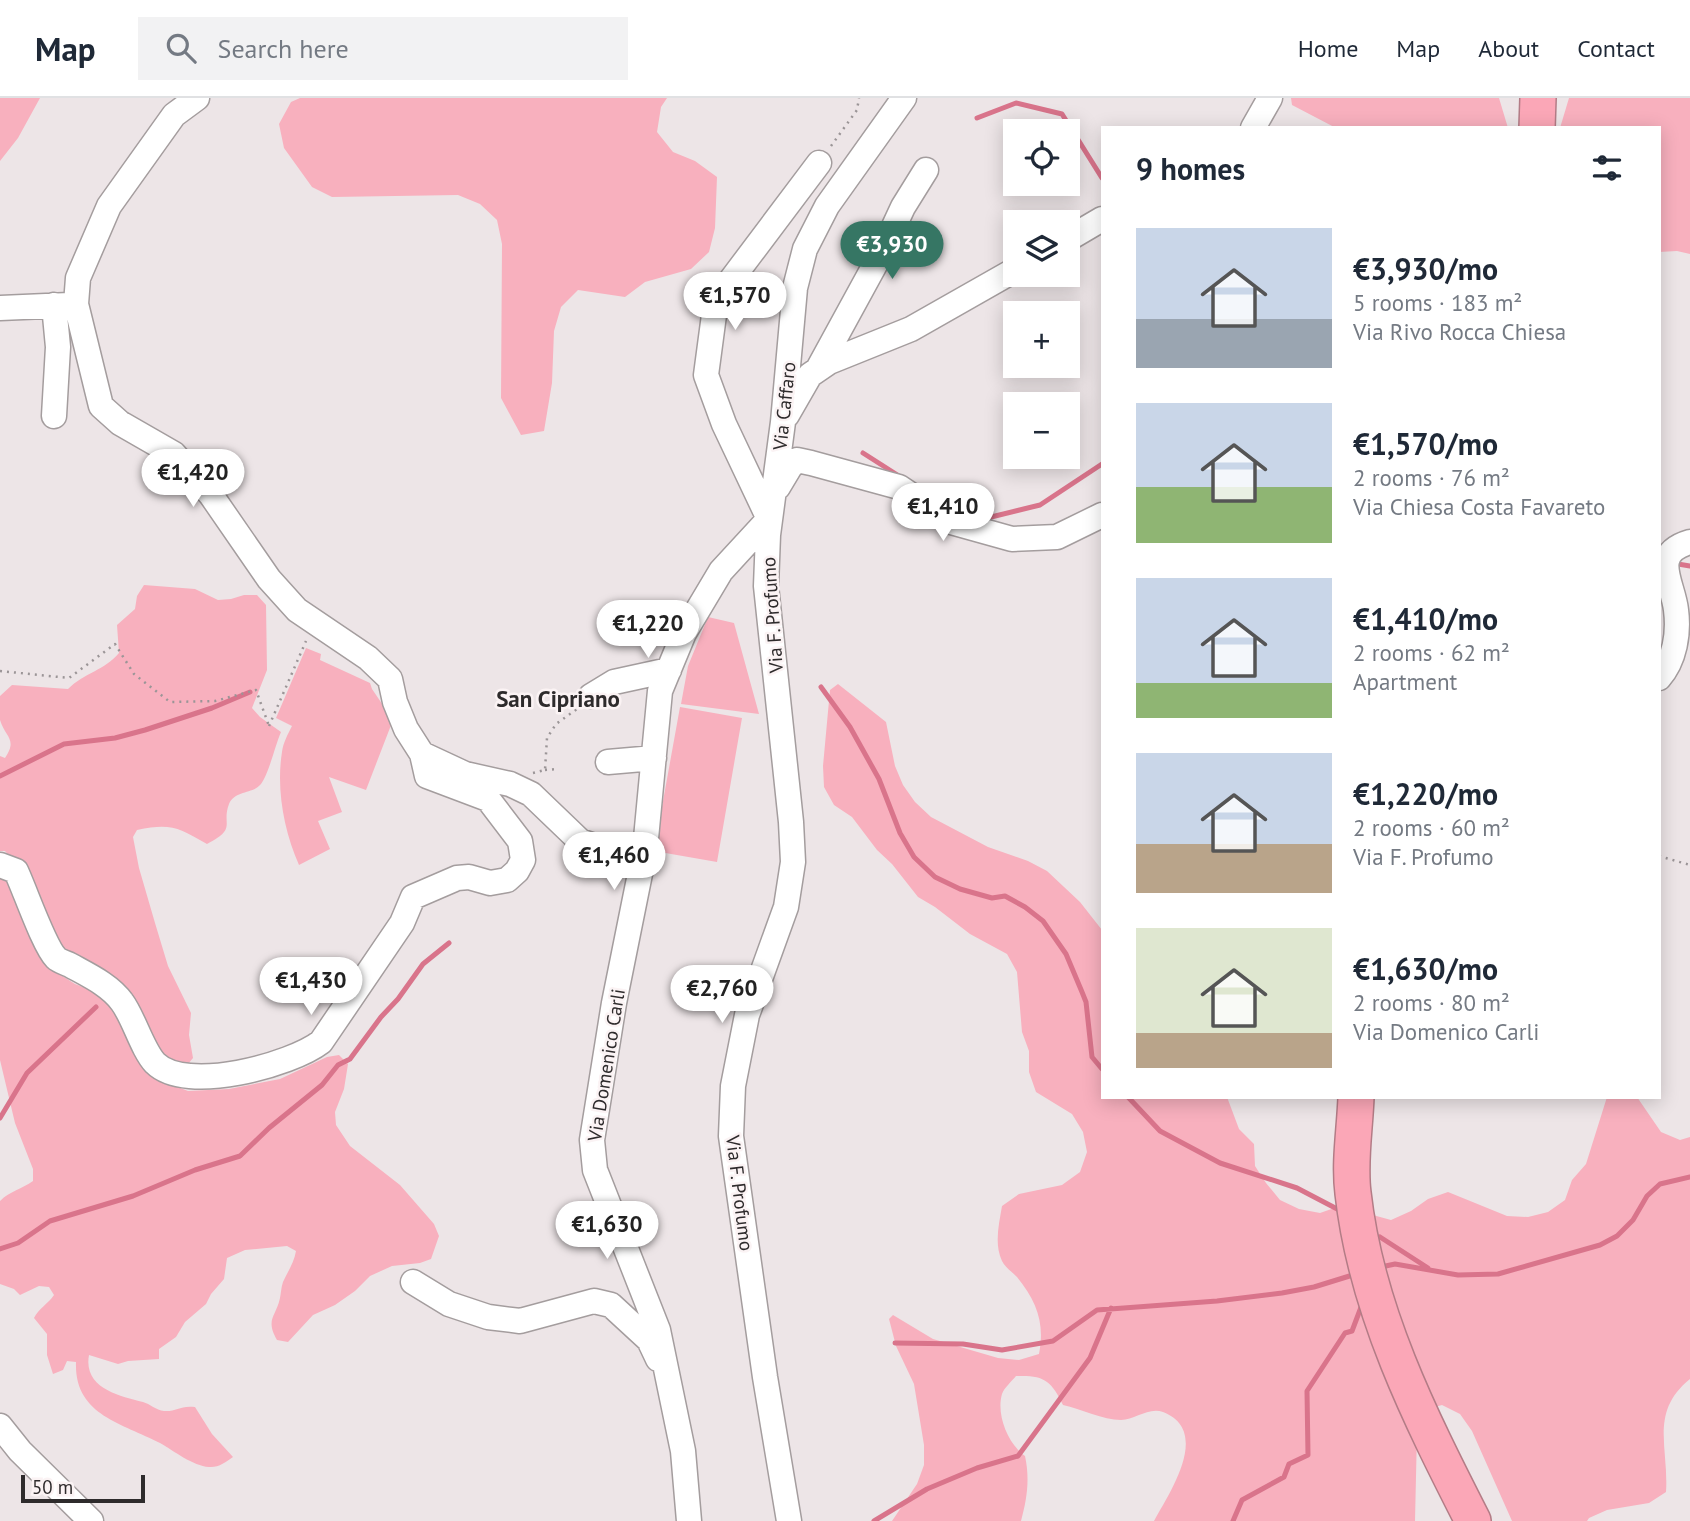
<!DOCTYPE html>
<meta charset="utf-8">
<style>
body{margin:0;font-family:"PT Sans",sans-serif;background:#f2f2f3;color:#1f2937;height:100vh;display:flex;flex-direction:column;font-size:26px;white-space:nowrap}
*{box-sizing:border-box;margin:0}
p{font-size:23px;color:#747a83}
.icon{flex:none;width:38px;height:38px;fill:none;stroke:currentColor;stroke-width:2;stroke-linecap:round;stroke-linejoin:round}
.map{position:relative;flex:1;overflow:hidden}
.panel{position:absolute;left:1101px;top:28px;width:560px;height:973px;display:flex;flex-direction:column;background:#fff;border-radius:0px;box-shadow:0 4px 18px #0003}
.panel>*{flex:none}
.buttons{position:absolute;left:1003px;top:21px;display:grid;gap:14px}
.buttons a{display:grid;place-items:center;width:77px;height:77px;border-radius:0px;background:#fff;box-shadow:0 4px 18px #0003;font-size:35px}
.scale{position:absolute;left:21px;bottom:18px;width:124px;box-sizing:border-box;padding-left:7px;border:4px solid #2e2b2c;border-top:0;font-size:19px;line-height:24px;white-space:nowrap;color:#2e2b2c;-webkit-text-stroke:5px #fbf3f4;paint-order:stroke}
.price{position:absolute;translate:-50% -60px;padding:0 16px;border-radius:24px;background:#fff;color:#222;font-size:23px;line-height:46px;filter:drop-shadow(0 2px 4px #0008)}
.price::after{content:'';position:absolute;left:50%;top:42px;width:21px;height:16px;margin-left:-10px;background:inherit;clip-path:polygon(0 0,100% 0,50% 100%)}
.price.active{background:#367664;color:#fff}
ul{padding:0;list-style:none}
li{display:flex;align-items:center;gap:21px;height:175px;padding:0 35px}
li span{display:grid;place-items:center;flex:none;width:196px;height:140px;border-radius:0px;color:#555}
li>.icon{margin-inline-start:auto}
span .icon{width:84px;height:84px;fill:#fffc;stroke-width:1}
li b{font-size:30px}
h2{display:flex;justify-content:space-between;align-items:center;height:84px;padding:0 35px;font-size:30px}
header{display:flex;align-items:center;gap:42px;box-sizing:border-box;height:98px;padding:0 35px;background:#fff;border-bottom:2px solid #e0e1e3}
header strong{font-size:33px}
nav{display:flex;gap:38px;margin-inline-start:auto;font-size:24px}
.search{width:490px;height:63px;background:#f2f2f3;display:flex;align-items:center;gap:18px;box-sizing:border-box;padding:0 24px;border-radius:0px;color:#747a83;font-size:26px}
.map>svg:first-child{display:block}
.green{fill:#f8b0be}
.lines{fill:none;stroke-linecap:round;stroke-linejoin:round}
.stream{stroke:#d9748b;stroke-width:5}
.minor-casing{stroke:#a49d9e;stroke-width:27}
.highway-casing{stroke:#b37c86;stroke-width:38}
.path{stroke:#9b9597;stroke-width:2.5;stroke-dasharray:2 5;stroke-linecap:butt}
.minor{stroke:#fff;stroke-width:24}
.highway{stroke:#fba7b7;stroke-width:35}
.labels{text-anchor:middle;stroke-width:5;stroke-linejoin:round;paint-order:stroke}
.street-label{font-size:19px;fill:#2e2b2c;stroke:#fbf3f4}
.quarter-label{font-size:23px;font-weight:bold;fill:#2e2b2c;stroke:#fbf3f4}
</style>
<header>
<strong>Map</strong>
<div class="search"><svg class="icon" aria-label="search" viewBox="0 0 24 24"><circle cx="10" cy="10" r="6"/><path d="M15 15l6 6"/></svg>Search here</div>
<nav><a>Home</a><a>Map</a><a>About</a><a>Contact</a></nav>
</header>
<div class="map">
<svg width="1690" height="1423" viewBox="0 0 1690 1423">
<rect width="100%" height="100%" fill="#ede5e7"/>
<path class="green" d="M0 0H40L18 40 0 63Z
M300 0H667L661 9 657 34 673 54 695 63 717 79 715 130 709 154 691 171 645 184 625 199 578 192 561 209 554 233 552 285 544 333 521 337 501 300 502 146 497 122 480 106 458 97 332 99 312 89 284 50 279 26 291 4Z
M1291 0H1499L1508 30H1336L1292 7Z
M1569 0H1690V156L1677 153 1659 154V30H1560Z
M144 487 195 491 218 502 231 501 244 497H257L266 507 267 572 252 610 260 619 281 634C275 648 269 675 261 686 253 696 235 692 229 706 221 727 238 730 207 746 178 729 170 725 137 732L133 739 139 770 155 825 168 868 191 915 189 937 193 960 188 966H172L64 853 55 838 36 791 5 753H0V658L5 660C18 641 5 639 0 622 0 616 0 605 0 598L12 587 68 591C84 575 105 572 119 555L117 527 135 511 137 498Z
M708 519 734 525 759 616 681 606 688 568Z
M306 550 321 556 320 562 370 585 372 591 393 622 366 692 329 679 342 714 318 723 330 751 299 767C284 733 276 691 282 654 283 645 288 636 292 628L276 620Z
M838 586 886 624 895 668 903 687 915 704 931 719 988 749 1028 763 1047 773 1080 804 1102 832V999H1227L1239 1031 1254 1046 1255 1068 1266 1085 1280 1102 1299 1111 1320 1115 1340 1108 1391 1122 1411 1113 1428 1101 1448 1094 1507 1118 1528 1119 1548 1114 1565 1102 1572 1082 1586 1066 1607 999H1637L1661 1034 1680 1042 1690 1039V1281C1649 1314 1669 1350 1666 1394L1649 1405 1607 1412 1589 1420 1587 1423H1512L1472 1333 1460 1316 1442 1307 1410 1316 1417 1334 1415 1423H1154C1169 1395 1212 1333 1163 1314 1148 1309 1135 1322 1121 1322 1103 1322 1081 1311 1063 1307 1051 1282 1044 1277 1016 1278 1012 1283 1004 1290 1002 1296 996 1317 1008 1346 1025 1358 1030 1381 1027 1401 1021 1423H892L917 1386 924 1367V1347L914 1286 896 1248 889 1221 893 1217 933 1241 998 1260 1019 1262 1039 1256C1045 1225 1037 1204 1017 1179 1012 1174 1005 1169 1002 1163 994 1146 999 1126 1002 1108L1019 1096 1062 1087 1080 1074 1087 1054 1083 1034 1072 1016 1036 994 1029 974V953L1022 934 1017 874 1007 856 970 836 935 809 918 799 892 766 877 752 852 719 834 707 824 689 823 668 830 592Z
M680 609 742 620 717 764 654 753Z
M0 779H3L13 787 53 872 75 886 99 895 118 910 165 984 188 993 229 991 280 981 327 959 339 957 348 966 344 991 335 1014 336 1027 350 1048 400 1087 434 1126 439 1138 431 1161 420 1165 392 1168 370 1178 355 1193 335 1207 313 1217 288 1244 277 1242C265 1221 276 1219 280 1200 281 1195 281 1190 283 1184 288 1173 294 1165 296 1153L287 1148 245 1152 227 1160 224 1181 211 1196 206 1206 185 1224 176 1239 159 1251V1261L128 1263 118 1266 89 1257C83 1290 119 1298 143 1304 150 1306 156 1312 164 1313 176 1314 180 1307 195 1309L212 1336 233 1359C226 1364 218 1370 209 1369 193 1368 174 1353 160 1345 122 1325 74 1317 76 1264L67 1263 63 1272 53 1276 47 1257V1236L34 1220C39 1210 48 1206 54 1197L49 1189 39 1188 20 1197 14 1191 0 1186V1103C10 1093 22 1091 33 1083V1071L15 1025 0 962Z"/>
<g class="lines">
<path class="stream" d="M977 20 1016 5 1062 16 1102 80
M863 355 899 378
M978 420 983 421 1040 407 1102 366
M1672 465 1690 468
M821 589 850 629 879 681 900 735 914 759 935 779 960 791 992 800 1005 798 1025 809 1043 823 1066 856 1082 894 1086 904 1092 959 1102 971
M0 678 64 646 115 640 145 632 212 610 250 594
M1128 999 1160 1033 1220 1065 1297 1090 1341 1113
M0 1020 27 975 96 909
M1380 1139 1428 1170
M0 1151 18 1145 50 1123 133 1098 195 1072 240 1058 269 1030 322 987 338 967 350 961 381 919 398 901 423 866 449 845
M1381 1169 1395 1166 1458 1177 1498 1176 1600 1147 1617 1138 1633 1122 1647 1098 1660 1086 1690 1079
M895 1245 963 1246 1002 1252 1053 1243 1097 1212 1217 1203 1282 1195 1314 1189 1356 1176
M874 1423 927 1391 977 1370 1018 1358 1090 1260 1111 1210
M1233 1423 1242 1402 1284 1379 1289 1366 1308 1357 1307 1293 1345 1235 1352 1233 1363 1204"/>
<defs>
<path id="minor" d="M197 0 174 17 109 108 78 180 76 206 101 308 120 325 174 356 211 397 269 481 297 512 368 560 390 581 395 604 406 631 422 656 465 676 510 686 531 696 580 743 600 750 645 751
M1253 30 1270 0
M1068 141 1102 121
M54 207 58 249 54 318
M0 210 69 207
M818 271 883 152 903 109 926 72
M787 317 810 277 829 264 911 231 1015 172
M778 389 790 369 797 362 811 365 899 389 951 424 1012 441 1057 439 1102 417
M1659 580C1675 562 1679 535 1676 512 1673 484 1649 456 1690 444
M591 598 614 584 669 572
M608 664 654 660
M0 767 16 773C25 792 44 848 56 860 59 863 66 865 70 867 88 877 110 887 122 904 134 920 142 951 155 965 186 996 291 967 321 944L402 825 413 799 457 780 469 779 490 785 507 782 517 773 523 762 520 743 488 701 427 678 422 656
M413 1184 449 1206 488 1219 520 1223 594 1203 611 1207 649 1242 658 1261
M0 1328 20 1353 91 1423
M689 1423 683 1353 658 1232 595 1072 592 1042 614 905 645 751 660 593 684 535 721 473 769 421 724 326 706 277 716 202 819 65
M789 1423 765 1279 731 1038 733 988 747 917 786 809 793 764 791 724 766 488 768 437 783 324 795 190 805 151 827 108 904 0"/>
<path id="highway" d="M1537 30 1538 0
M1356 999C1355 1030 1349 1064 1353 1095 1366 1212 1420 1319 1473 1423"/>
</defs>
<use href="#minor" class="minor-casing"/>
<use href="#highway" class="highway-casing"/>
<path class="path" d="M831 48 857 12 859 0
M0 573 69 580 115 546 134 576 170 604 215 603 256 592 269 628
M269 628 306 543
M545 672 557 671
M533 675 545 672 547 640 556 626 577 611
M1659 758 1690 767"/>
<use href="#minor" class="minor"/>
<use href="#highway" class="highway"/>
</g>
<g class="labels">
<g class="street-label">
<text transform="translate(784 308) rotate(-84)" y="7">Via Caffaro</text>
<text transform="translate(772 517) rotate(-94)" y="7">Via F. Profumo</text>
<text transform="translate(606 967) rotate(-81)" y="7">Via Domenico Carli</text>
<text transform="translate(740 1095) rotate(83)" y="7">Via F. Profumo</text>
</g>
<g class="quarter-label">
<text x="558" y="609">San Cipriano</text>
</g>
</g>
</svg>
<div class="buttons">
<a><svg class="icon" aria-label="locate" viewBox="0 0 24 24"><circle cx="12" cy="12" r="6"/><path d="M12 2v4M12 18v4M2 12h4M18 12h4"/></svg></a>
<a><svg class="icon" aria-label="layers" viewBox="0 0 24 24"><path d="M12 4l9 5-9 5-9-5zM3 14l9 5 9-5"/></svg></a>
<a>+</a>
<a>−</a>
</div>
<div class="scale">50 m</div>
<b class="price active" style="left:892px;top:183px">€3,930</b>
<b class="price" style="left:735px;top:234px">€1,570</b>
<b class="price" style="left:193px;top:411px">€1,420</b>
<b class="price" style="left:943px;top:445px">€1,410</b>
<b class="price" style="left:648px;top:562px">€1,220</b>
<b class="price" style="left:614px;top:794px">€1,460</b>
<b class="price" style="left:311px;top:919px">€1,430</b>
<b class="price" style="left:722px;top:927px">€2,760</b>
<b class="price" style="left:607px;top:1163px">€1,630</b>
<section class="panel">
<h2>9 homes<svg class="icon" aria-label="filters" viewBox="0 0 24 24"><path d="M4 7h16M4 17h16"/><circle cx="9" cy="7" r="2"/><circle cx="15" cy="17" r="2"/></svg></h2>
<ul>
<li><span style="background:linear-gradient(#c9d6e8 65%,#9aa5b1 0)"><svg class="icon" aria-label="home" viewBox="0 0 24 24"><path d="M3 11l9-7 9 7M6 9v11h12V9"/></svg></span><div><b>€3,930/mo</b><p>5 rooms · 183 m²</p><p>Via Rivo Rocca Chiesa</p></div></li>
<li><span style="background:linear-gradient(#c9d6e8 60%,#8fb573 0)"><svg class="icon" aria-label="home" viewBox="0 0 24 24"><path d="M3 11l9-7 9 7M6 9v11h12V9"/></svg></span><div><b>€1,570/mo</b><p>2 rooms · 76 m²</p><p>Via Chiesa Costa Favareto</p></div></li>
<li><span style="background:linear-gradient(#c9d6e8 75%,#8fb573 0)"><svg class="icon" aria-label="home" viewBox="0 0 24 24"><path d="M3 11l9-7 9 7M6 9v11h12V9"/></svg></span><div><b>€1,410/mo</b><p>2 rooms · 62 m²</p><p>Apartment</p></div></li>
<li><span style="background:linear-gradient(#c9d6e8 65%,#b9a48a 0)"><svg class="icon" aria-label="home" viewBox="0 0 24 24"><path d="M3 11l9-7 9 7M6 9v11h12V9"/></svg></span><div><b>€1,220/mo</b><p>2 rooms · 60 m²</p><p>Via F. Profumo</p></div></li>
<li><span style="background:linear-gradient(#dfe7d0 75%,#b9a48a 0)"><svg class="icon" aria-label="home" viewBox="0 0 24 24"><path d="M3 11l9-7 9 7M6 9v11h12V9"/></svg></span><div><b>€1,630/mo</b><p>2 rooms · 80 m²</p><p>Via Domenico Carli</p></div></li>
</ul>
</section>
</div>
